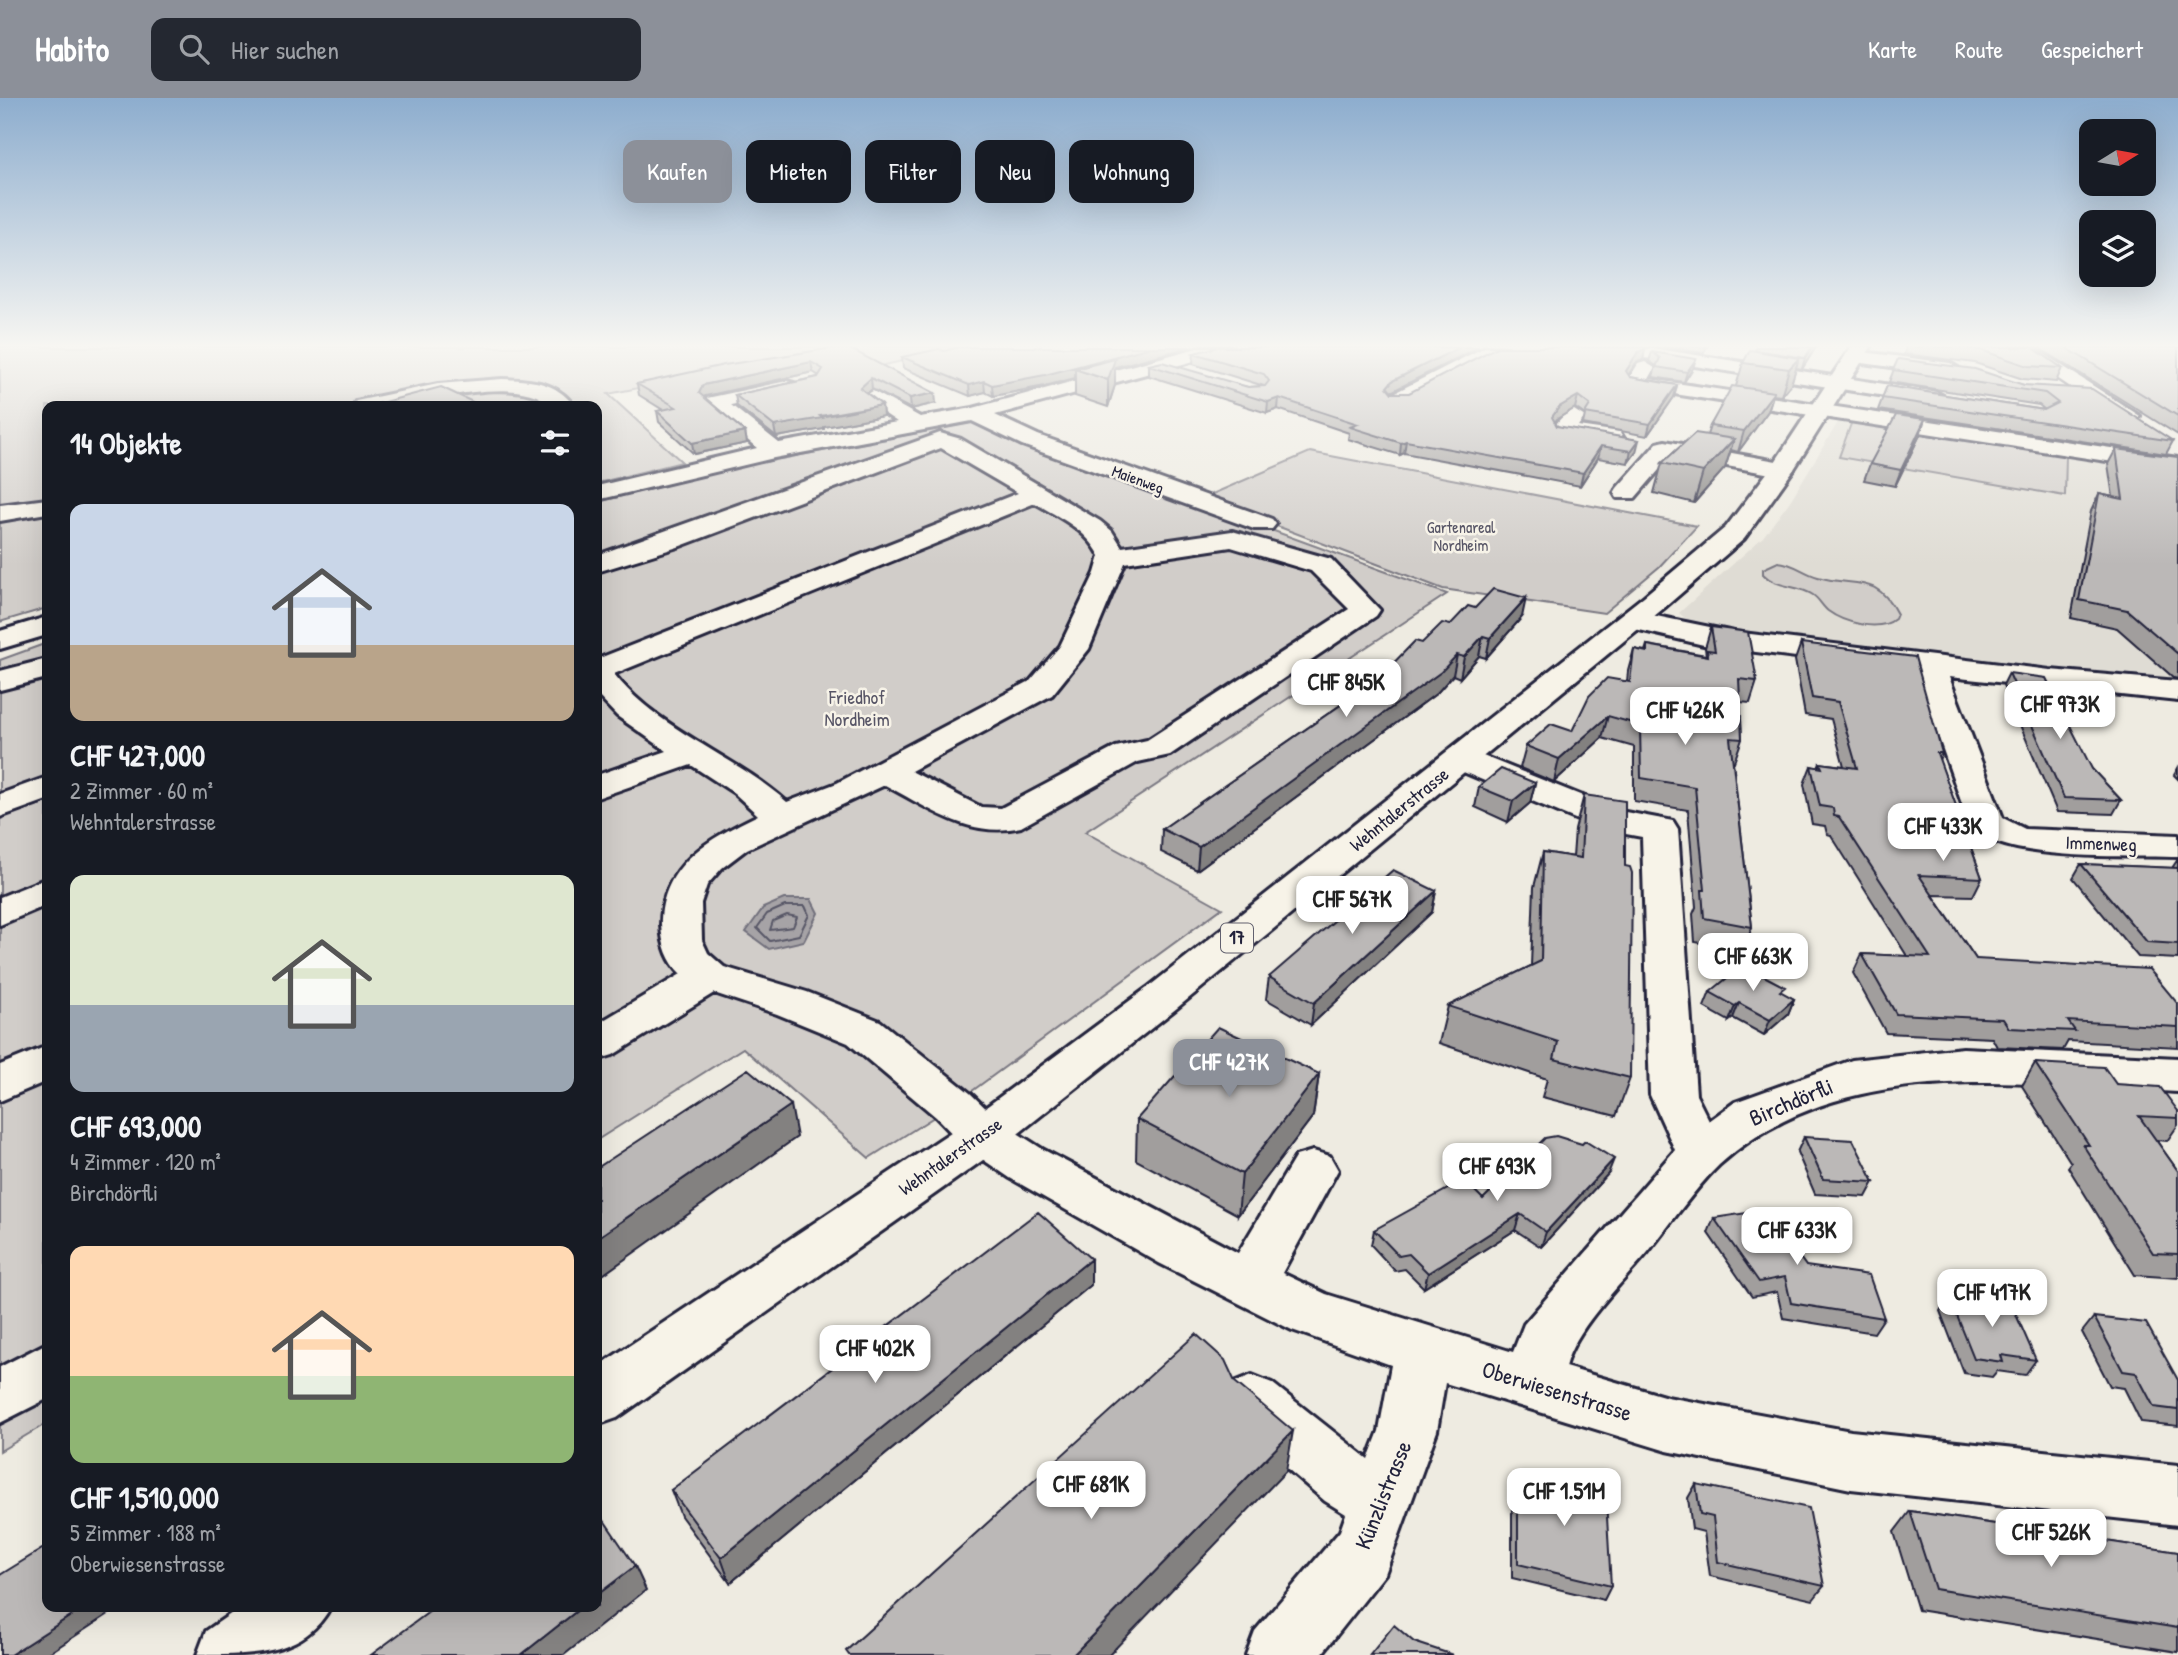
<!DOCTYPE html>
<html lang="de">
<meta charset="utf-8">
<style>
body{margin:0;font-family:"Patrick Hand",sans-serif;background:#242831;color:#f1f3f6;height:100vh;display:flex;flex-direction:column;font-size:26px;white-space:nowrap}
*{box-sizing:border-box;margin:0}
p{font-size:23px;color:#9ea1a6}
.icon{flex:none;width:38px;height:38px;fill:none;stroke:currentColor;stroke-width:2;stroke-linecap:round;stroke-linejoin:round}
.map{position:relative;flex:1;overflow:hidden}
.sheet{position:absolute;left:42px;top:303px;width:560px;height:1211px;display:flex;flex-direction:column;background:#171b24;border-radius:14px;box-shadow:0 7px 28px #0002}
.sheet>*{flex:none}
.hud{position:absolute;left:623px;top:42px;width:665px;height:63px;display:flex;gap:14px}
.needle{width:46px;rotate:79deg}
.tools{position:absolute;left:2079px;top:21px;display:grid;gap:14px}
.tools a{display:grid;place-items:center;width:77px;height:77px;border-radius:14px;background:#171b24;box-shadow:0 7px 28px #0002;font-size:35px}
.price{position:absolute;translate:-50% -60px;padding:0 16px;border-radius:14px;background:#fff;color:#222;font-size:23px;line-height:46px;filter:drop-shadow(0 2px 4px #0008)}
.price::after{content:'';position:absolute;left:50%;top:42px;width:21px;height:16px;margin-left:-10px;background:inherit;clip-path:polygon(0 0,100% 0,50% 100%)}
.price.on{background:#8c9099;color:#fff}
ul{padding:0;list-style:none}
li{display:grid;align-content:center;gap:14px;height:371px;padding:0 28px}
li span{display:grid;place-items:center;height:217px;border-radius:14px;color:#555}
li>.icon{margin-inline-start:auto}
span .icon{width:126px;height:126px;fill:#fffc;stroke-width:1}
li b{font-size:30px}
h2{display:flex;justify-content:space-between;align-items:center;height:84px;padding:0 28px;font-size:30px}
.tag{padding:0 24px;border-radius:14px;background:#171b24;box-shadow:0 7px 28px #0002;font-size:24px;line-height:63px}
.tag.on{background:#8c9099;color:#fff}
header{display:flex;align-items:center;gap:42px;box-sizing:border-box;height:98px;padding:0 35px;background:#8c9099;color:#fff}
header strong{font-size:33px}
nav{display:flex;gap:38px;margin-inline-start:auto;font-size:24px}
.search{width:490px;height:63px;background:#242831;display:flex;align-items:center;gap:18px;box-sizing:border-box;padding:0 24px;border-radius:14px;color:#9ea1a6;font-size:26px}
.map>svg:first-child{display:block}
.built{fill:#dfdcd4}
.green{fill:#d1cdc9;stroke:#7a7882;stroke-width:2}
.water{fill:#a6a3a6;stroke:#716f7b;stroke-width:2}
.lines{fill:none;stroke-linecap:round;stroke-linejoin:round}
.shore{stroke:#575666;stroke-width:2}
.minor-casing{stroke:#22223b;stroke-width:6}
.major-casing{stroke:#22223b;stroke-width:6}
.minor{fill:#f7f3e8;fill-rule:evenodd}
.major{fill:#f7f3e8;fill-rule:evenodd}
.wall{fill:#a19e9d;stroke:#22223b;stroke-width:2}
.shaded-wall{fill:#838180;stroke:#22223b;stroke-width:2}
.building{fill:#bbb8b7;stroke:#22223b;stroke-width:2}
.labels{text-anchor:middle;stroke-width:5;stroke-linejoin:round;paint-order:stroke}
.far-street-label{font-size:16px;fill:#22223b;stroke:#f7f3e8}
.far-park-label{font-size:16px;fill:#575566;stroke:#f7f3e8}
.shield{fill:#f7f3e8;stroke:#62616f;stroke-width:2}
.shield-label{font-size:18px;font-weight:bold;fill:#22223b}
.park-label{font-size:19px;fill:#575566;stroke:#f7f3e8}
.street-label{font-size:19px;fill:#22223b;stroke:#f7f3e8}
.near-street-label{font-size:23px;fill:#22223b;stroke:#f7f3e8}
</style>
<header>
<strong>Habito</strong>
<div class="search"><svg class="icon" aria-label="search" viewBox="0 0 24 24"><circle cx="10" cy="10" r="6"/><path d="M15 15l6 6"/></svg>Hier suchen</div>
<nav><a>Karte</a><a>Route</a><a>Gespeichert</a></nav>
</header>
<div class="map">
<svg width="2178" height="1557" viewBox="0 0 2178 1557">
<rect width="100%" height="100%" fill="#eeebe1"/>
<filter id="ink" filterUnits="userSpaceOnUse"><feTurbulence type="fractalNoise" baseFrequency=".0143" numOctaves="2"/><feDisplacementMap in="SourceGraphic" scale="14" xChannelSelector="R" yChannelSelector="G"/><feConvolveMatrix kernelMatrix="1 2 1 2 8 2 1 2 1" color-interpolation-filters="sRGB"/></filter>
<g filter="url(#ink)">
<path class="built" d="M1840 321 2165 367 2178 376V581L1939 559 1692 526 1679 515 1763 439 1790 403Z"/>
<path class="green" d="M0 249H965L880 268 799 258 608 296 682 364 597 385V308H47V510L0 524Z
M1852 323 2066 358 2065 398 1839 359Z
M975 324 1447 496 1085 734 1222 810 953 1007 869 1060 743 950 597 1042V404L748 367Z
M1310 354 1697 428 1659 469 1604 515 1443 491 1203 400Z
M1778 464C1794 465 1803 475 1818 479 1854 490 1876 474 1897 516L1895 521C1879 534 1844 525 1828 513 1822 508 1819 501 1813 497 1797 486 1777 491 1763 476V471Z
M47 545V1325L0 1353V562Z"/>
<path class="water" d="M784 801H811L818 815 804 843 769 851 746 834 763 810Z"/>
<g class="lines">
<path class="shore" d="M785 808H805L809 817 799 837 770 843 757 830 767 816Z
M787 817 797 819 793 829 770 832 773 823Z"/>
<defs>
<path id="minor" d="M1201 249H1233L1231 253 995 317 1038 337 1272 421 1276 426 1272 431H1254L1022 347 972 323 774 360 597 402V388L757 350 707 308 703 304 707 300 787 283 794 285 797 289 794 293 731 307 779 345 897 324 866 303 863 299 873 293 920 319 973 310Z
M1485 249 1508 250 1406 304H1392L1388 300 1392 296Z
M2011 249H2033L2140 318 2129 325 2121 323Z
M1651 250 1936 294 1947 300 1936 306 1644 260 1641 256 1644 252Z
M1855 253 1950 265 1960 271 1950 277 1848 263 1845 259Z
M1645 264 1655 270 1649 281 2178 360V374L1629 289 1626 285 1638 266Z
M502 281C530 282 556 283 574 308H551C521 275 431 303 392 308 379 309 366 308 353 308L356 303 438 286Z
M1574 312 1585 319 1578 328 1620 334 1623 339 1612 346 1555 337 1552 332C1558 323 1564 315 1574 312Z
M940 335 961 341 1100 423 1112 433 1122 449 1232 433 1331 461 1380 512 1376 518 1170 657 1138 664 1021 729C970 741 929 710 885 687L747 751 722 770 707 787 701 805 702 842 708 855 724 869 807 894 880 923 970 995 1000 1024 1044 1052 1238 1155 1296 1058 1313 1053 1330 1058 1338 1072 1282 1175 1326 1196 1513 1254 1524 1226 1675 1052 1650 997 1642 739 1599 731 1449 668 1444 661 1449 654 1461 651 1473 654 1620 713 1673 723 1678 731 1696 997 1709 1023 1735 1004 1852 962 1963 950 2178 960V994C2025 986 1843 955 1719 1067 1693 1092 1671 1126 1648 1154 1622 1185 1575 1230 1565 1269L1667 1299 1851 1333 2178 1367V1427L1851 1391 1667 1353 1445 1285 1437 1333 1385 1476 1321 1557H1246L1255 1533 1340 1433 1346 1416 1325 1403 1232 1323 1223 1304 1232 1285 1252 1277 1272 1285 1368 1361 1379 1333 1391 1267 1292 1232 1159 1165 1010 1080 966 1050 936 1019 848 945 777 916 714 895 613 957 597 962V926L681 876C668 864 662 846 661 827 661 766 709 741 758 717L734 695 691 667 597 700V677L667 653 617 618 597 597V561L1018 395 941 350 678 449 597 474V457ZM1035 405C1060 420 1086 431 1100 458L1095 475 1060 548 1030 583 837 685 787 704C733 656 659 633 614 576ZM1231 449 1311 473 1349 511 1147 642 1116 649 1001 710 981 709 911 673 1052 597 1089 551 1125 465Z
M1665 343 1782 364 1790 366 1794 371 1790 376 1782 378 1671 358 1635 400H1617L1614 395 1617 390 1657 345Z
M47 401V415L0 423V407Z
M1632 513 1734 534 2050 572 2178 583V603L1949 579 2003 720 2025 731 2178 737V759C2131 757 1995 765 1969 726L1916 574 1708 548 1622 528 1617 522 1622 516Z
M47 519V537L0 551V533Z
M47 561V580L0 592V573Z
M47 679V702L0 719V696Z
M47 780V807L0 827V799Z
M47 948V983L0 1003V967Z
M47 1245V1301L0 1325V1269Z"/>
<path id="major" d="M1851 249H1871L1794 371 1744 441 1664 510 1177 910 1000 1050 617 1320 597 1327V1269L966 1024 1147 890 1644 498 1726 429 1773 367Z
M242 1508H331C305 1557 254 1557 197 1557L206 1533Z"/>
</defs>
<use href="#minor" class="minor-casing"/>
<use href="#major" class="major-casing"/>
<use href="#minor" class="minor"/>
<use href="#major" class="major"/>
</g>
<path class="wall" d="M839 249 936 305 911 311 872 291 867 295 882 307 883 318 824 329V331L776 339 737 308 735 297 818 279 819 278 813 274 705 298 704 299 745 334 747 345 694 356 659 324 657 313 663 312 639 297 637 286Z
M1479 249 1391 294 1392 295H1409L1648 249 1645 251 1643 262 1636 265 1628 277 1630 279 1677 287 1674 299 1647 338 1583 326 1585 317 1575 310 1557 321 1555 324 1557 328 1636 354 1628 365 1598 360 1580 388 1404 355 1400 357 1348 341 1349 335 1278 311 1267 315 1149 278V267L1248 289 1264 288 1193 266 1194 255Z
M1663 249H1707L1703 255Z
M1816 249 1802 271 1796 270 1791 286 1781 298 1773 297 1768 313 1738 354 1731 352 1725 370 1694 405 1654 395 1662 365 1707 337 1710 328 1736 288 1743 265 1754 253Z
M1906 249H2032L2062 270 2056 284 2023 281 1975 265 1904 256Z
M2038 249H2178V337Z
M944 253 1115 269V287L1108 309 1075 298V280L1045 288 993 298 985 294 970 298 903 270 902 259Z
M1652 254 1693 270 1684 284 1653 279 1656 268 1649 263Z
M1898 261 2024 287 2173 343 2166 356 1878 312 1887 288 2045 312 2039 307 1889 284Z
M1920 337 1895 388 1864 382 1870 366Z
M2116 351 2178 359V581L2174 580 2117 530 2071 520 2091 413 2099 396 2113 399 2108 366Z
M1522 519 1486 560 1479 558 1460 580 1453 577 1437 595 1197 772 1161 754 1162 731 1378 581 1422 545 1450 527Z
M1711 529 1757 583 1750 605 1740 604 1742 641 1734 664H1733L1752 829 1743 853 1695 844 1693 816 1696 809 1688 712 1634 703V649L1602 640 1554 684 1520 670 1526 648 1572 633 1627 584 1628 573 1634 551 1645 553 1647 547 1706 557 1705 550Z
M1801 545 1942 655 1939 662 1982 780 1973 798 1933 797 1976 861 2178 906V949L2068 943 2063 952 1997 949 1992 940 1886 935 1853 875 1862 856 1907 858 1831 737 1827 736 1825 728 1812 726 1804 686 1811 668 1818 670 1820 665 1844 668 1831 621 1805 617 1795 562Z
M2009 575 2092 671 2121 702 2113 716 2057 714 2003 587Z
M2178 670V681L2174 677Z
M1535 685 1530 705 1508 724 1475 709 1479 689Z
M1584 697 1625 768 1630 980 1616 1018 1542 999 1547 981 1439 945 1448 908 1531 868 1534 789 1543 754 1573 759 1575 732Z
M2178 761V861L2138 859 2073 780 2081 766 2172 770Z
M1436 793 1432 814 1311 927 1266 901 1269 879Z
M1710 894 1782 895 1794 901 1788 916 1764 937 1733 920 1729 923 1704 909Z
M2035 965 2116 986 2178 1013V1027L2167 1043 2156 1042 2178 1073V1180L2135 1177 2068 1069 2071 1065 2022 988Z
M1319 976 1313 1018 1238 1117 1136 1062 1137 1021Z
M1804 1039 1874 1084 1866 1099 1815 1096 1797 1054Z
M1608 1076 1541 1149 1515 1132 1424 1190 1405 1171 1395 1173 1371 1147 1374 1132 1483 1101Z
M1714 1120 1806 1168 1884 1220 1874 1235 1783 1220 1777 1194 1752 1199 1708 1135Z
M1091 1187 730 1485 681 1418 671 1392Z
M1949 1198 2036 1262 2025 1277 1997 1273 1992 1279 1964 1275 1940 1213Z
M2094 1219 2178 1282V1328L2141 1324 2124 1290 2110 1288 2082 1234Z
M1518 1375 1566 1386 1570 1378 1611 1488 1604 1502 1512 1480V1390Z
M1696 1386 1824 1488 1813 1502 1710 1478 1704 1434 1692 1431 1688 1400Z
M1910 1413 2178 1454V1554L1918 1512 1894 1434Z"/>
<path class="shaded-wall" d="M1151 249H1190L1115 269V287L1108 309V282L1075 271V280L1045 288 993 298 992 287Z
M1460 249H1479L1391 294 1387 289 1392 283Z
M1640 249H1648L1643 252 1645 251 1643 262 1636 265 1624 284 1626 273Z
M1812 249H1816L1802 271 1805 260Z
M1799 260 1791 286 1781 298 1789 271Z
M1696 261 1693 270 1684 284 1687 274Z
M811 264 813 274 705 298 701 306 699 295 703 287Z
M871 280 872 291 861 301 860 290Z
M984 283 985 294 970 298 969 287Z
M1677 287 1674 299 1647 338 1650 326Z
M1774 294 1768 313 1738 354 1744 333Z
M935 295 936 305 911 311 910 300Z
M1578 298 1575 310 1557 321 1550 331 1552 319 1559 309Z
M1279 300 1278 311 1267 315 1268 304Z
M882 307 883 318 824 329V331L776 339 774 328Z
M1925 321 1920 337 1895 388 1901 372Z
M745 334 747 345 694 356 692 345Z
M1734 341 1725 370 1694 405 1703 374Z
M1639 342 1636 354 1628 365 1631 353Z
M1406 343 1404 355 1400 357 1401 345Z
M1601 348 1598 360 1580 388 1583 375Z
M1526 500 1522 519 1486 560 1490 540Z
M1483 538 1479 558 1460 580 1464 559Z
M1457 557 1453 577 1437 595 1197 772 1199 749Z
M1608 618 1602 640 1554 684 1559 661Z
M1535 685 1530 705 1508 724 1513 703Z
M1436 793 1432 814 1311 927 1314 905Z
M1794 901 1788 916 1764 937 1770 922Z
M1739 905 1733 920 1729 923 1735 908Z
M1319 976 1313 1018 1238 1117 1242 1076Z
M791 1007 797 1039 597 1181V1140Z
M1614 1061 1608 1076 1541 1149 1546 1134Z
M1520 1116 1515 1132 1424 1190 1428 1175Z
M1091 1161V1187L730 1485 721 1460Z
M1293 1333 1286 1373 1109 1557H1073Z
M635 1468 646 1492 564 1557H521L583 1508H597V1497Z
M86 1508H121L46 1557H10Z"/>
<path class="building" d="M839 249H847L935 295 910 300 871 280 860 290 882 307 820 318 823 320 774 328 735 297 818 279 823 271 811 264 703 287 699 295 745 334 692 345 657 313 676 309 637 286 724 267Z
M960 249H1151L1045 277 992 287 984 283 969 287 902 259 939 251 944 253Z
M1217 249H1460L1392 283 1387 289 1392 295H1409L1497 249H1644L1645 251 1638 254 1626 273 1630 279 1677 287 1650 326 1585 315 1590 307 1578 298 1559 309 1552 319 1557 328 1639 342 1631 353 1601 348 1583 375 1406 343 1401 345 1350 329 1358 326 1279 300 1268 304 1149 267 1162 264 1248 289 1265 288 1269 283 1264 276 1194 255Z
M1756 249H1812L1805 260 1755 252Z
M1958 249H2032L2062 270 2028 268 1981 252Z
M2065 249H2178V318Z
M1750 252 1799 260 1789 271 1743 265Z
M1652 254 1696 261 1687 274 1656 269 1660 260Z
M1115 261 1108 282 1075 271Z
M1898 261 1975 271 2024 287 2092 291 2173 343 1882 300 1887 288 2044 312 2058 305 2045 295 1893 272Z
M1732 288 1774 294 1744 333 1710 328Z
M441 289 477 306 468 308H369Z
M1896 317 1925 321 1901 372 1870 366Z
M1695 335 1734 341 1703 374 1662 365Z
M2116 351 2178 359V556L2127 512 2079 502 2099 396 2123 401Z
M1493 491 1526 500 1490 540 1483 538 1464 559 1457 557 1441 574 1199 749 1162 731 1378 581 1415 543 1422 545 1442 525 1450 527 1468 508 1475 510Z
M1711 529 1748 534 1757 583 1739 581 1742 641 1730 640 1752 829 1704 820 1702 792H1705L1695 689 1641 680 1640 627 1608 618 1559 661 1526 648 1551 626 1572 633 1589 598 1607 580 1630 584 1634 551 1647 554V547L1708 558 1707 552 1715 553Z
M1801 545 1915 559 1942 655H1937L1982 780 1919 777 1976 861 2149 871 2178 906V929L2068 923 2075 933 2009 930 2003 921 1896 916 1862 856 1930 859 1839 719 1834 718 1833 710 1820 708 1811 668 1822 670 1820 665 1857 670 1838 604 1812 600Z
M2009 575 2046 580 2092 671 2121 702 2064 700Z
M1501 671 1535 685 1513 703 1479 689Z
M1584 697 1625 703V768L1630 769 1632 775 1630 980 1554 961 1558 944 1448 908 1541 863 1543 754 1581 760Z
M2081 766 2178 770V846L2147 844Z
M1393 772 1436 793 1314 905 1269 879Z
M1743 867 1785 889 1780 893 1794 901 1770 922 1739 905 1735 908 1710 894Z
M1218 929 1319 976 1242 1076 1137 1021Z
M2035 965 2104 969 2116 986 2160 989 2178 1013V1020L2139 1018 2178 1073V1156L2153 1155 2083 1047H2089Z
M748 971 791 1007 597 1140V1070Z
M1556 1038 1582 1046 1585 1043 1614 1061 1546 1134 1520 1116 1428 1175 1409 1156 1399 1158 1374 1132 1464 1082 1483 1101 1545 1040Z
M1804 1039 1853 1042 1874 1084 1823 1081Z
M1766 1112 1806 1168 1869 1177 1884 1220 1791 1205 1785 1179 1759 1184 1714 1120Z
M1038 1114 1091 1161 721 1460 671 1392Z
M1949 1198 2011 1205 2036 1262 2001 1257 2003 1264 1974 1260Z
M2094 1219 2146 1225 2178 1282V1312L2154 1309 2136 1275 2123 1273Z
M1196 1236 1225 1262 1235 1284 1293 1333 1073 1557H849L846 1553Z
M1518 1375 1570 1387V1378L1605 1385 1611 1488 1518 1466Z
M1696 1386 1809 1410 1824 1488 1718 1464 1713 1419 1700 1416Z
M597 1412 635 1468 597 1497Z
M1910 1413 2178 1454V1530L1935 1491Z
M47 1448V1508H86L10 1557H0V1477Z
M437 1508H583L521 1557H371Z
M1394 1527 1414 1544 1453 1557H1370Z"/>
</g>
<linearGradient id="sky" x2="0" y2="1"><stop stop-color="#8dadce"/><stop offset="0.53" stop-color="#f7f6f2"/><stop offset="1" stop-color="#f7f6f2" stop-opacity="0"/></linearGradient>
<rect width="2178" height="467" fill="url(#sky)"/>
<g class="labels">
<g class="far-street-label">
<text transform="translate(1138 381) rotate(20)" y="6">Maienweg</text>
</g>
<g class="far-park-label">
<text x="1461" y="435">Gartenareal<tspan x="1461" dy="18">Nordheim</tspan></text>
</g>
<rect class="shield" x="1221" y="825.5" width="32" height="29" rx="5"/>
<g class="shield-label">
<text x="1237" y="846">17</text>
</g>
<g class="park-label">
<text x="857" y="606">Friedhof<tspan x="857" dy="22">Nordheim</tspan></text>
</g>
<g class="street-label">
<text transform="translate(1399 711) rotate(-39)" y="7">Wehntalerstrasse</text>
<text transform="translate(2101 745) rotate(2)" y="7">Immenweg</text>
<text transform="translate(950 1058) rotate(-35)" y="7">Wehntalerstrasse</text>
</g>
<g class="near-street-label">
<text transform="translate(1791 1004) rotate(-23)" y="8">Birchdörfli</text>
<text transform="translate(1557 1293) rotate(17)" y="8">Oberwiesenstrasse</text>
<text transform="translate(1383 1397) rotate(-68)" y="8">Künzlistrasse</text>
</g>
</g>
</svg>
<div class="tools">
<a><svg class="needle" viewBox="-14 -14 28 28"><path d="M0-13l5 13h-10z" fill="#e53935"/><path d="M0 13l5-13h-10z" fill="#9ea1a6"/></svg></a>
<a><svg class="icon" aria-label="layers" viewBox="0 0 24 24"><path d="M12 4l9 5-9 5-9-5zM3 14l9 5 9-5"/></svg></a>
</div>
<b class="price" style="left:1346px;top:621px">CHF 845K</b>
<b class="price" style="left:2060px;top:643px">CHF 973K</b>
<b class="price" style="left:1685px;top:649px">CHF 426K</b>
<b class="price" style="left:1943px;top:765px">CHF 433K</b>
<b class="price" style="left:1352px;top:838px">CHF 567K</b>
<b class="price" style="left:1753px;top:895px">CHF 663K</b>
<b class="price on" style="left:1229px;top:1001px">CHF 427K</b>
<b class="price" style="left:1497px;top:1105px">CHF 693K</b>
<b class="price" style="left:1797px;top:1169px">CHF 633K</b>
<b class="price" style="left:1992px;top:1231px">CHF 417K</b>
<b class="price" style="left:875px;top:1287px">CHF 402K</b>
<b class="price" style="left:1091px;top:1423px">CHF 681K</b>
<b class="price" style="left:1564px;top:1430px">CHF 1.51M</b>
<b class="price" style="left:2051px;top:1471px">CHF 526K</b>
<div class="hud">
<a class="tag on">Kaufen</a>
<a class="tag">Mieten</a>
<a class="tag">Filter</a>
<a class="tag">Neu</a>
<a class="tag">Wohnung</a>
</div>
<section class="sheet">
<h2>14 Objekte<svg class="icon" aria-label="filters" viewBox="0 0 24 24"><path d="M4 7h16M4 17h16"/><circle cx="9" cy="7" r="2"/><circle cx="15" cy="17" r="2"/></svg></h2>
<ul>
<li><span style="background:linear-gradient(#c9d6e8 65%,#b9a48a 0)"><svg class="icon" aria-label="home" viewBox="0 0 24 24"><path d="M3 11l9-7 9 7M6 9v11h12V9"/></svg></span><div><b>CHF 427,000</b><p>2 Zimmer · 60 m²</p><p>Wehntalerstrasse</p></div></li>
<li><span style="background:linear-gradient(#dfe7d0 60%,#9aa5b1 0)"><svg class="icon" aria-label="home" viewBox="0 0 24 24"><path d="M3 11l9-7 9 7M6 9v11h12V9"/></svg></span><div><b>CHF 693,000</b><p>4 Zimmer · 120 m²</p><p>Birchdörfli</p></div></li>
<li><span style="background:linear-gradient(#ffd9b3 60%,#8fb573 0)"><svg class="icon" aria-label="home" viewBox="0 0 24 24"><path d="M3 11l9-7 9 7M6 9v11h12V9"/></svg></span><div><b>CHF 1,510,000</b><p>5 Zimmer · 188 m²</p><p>Oberwiesenstrasse</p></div></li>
</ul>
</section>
</div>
